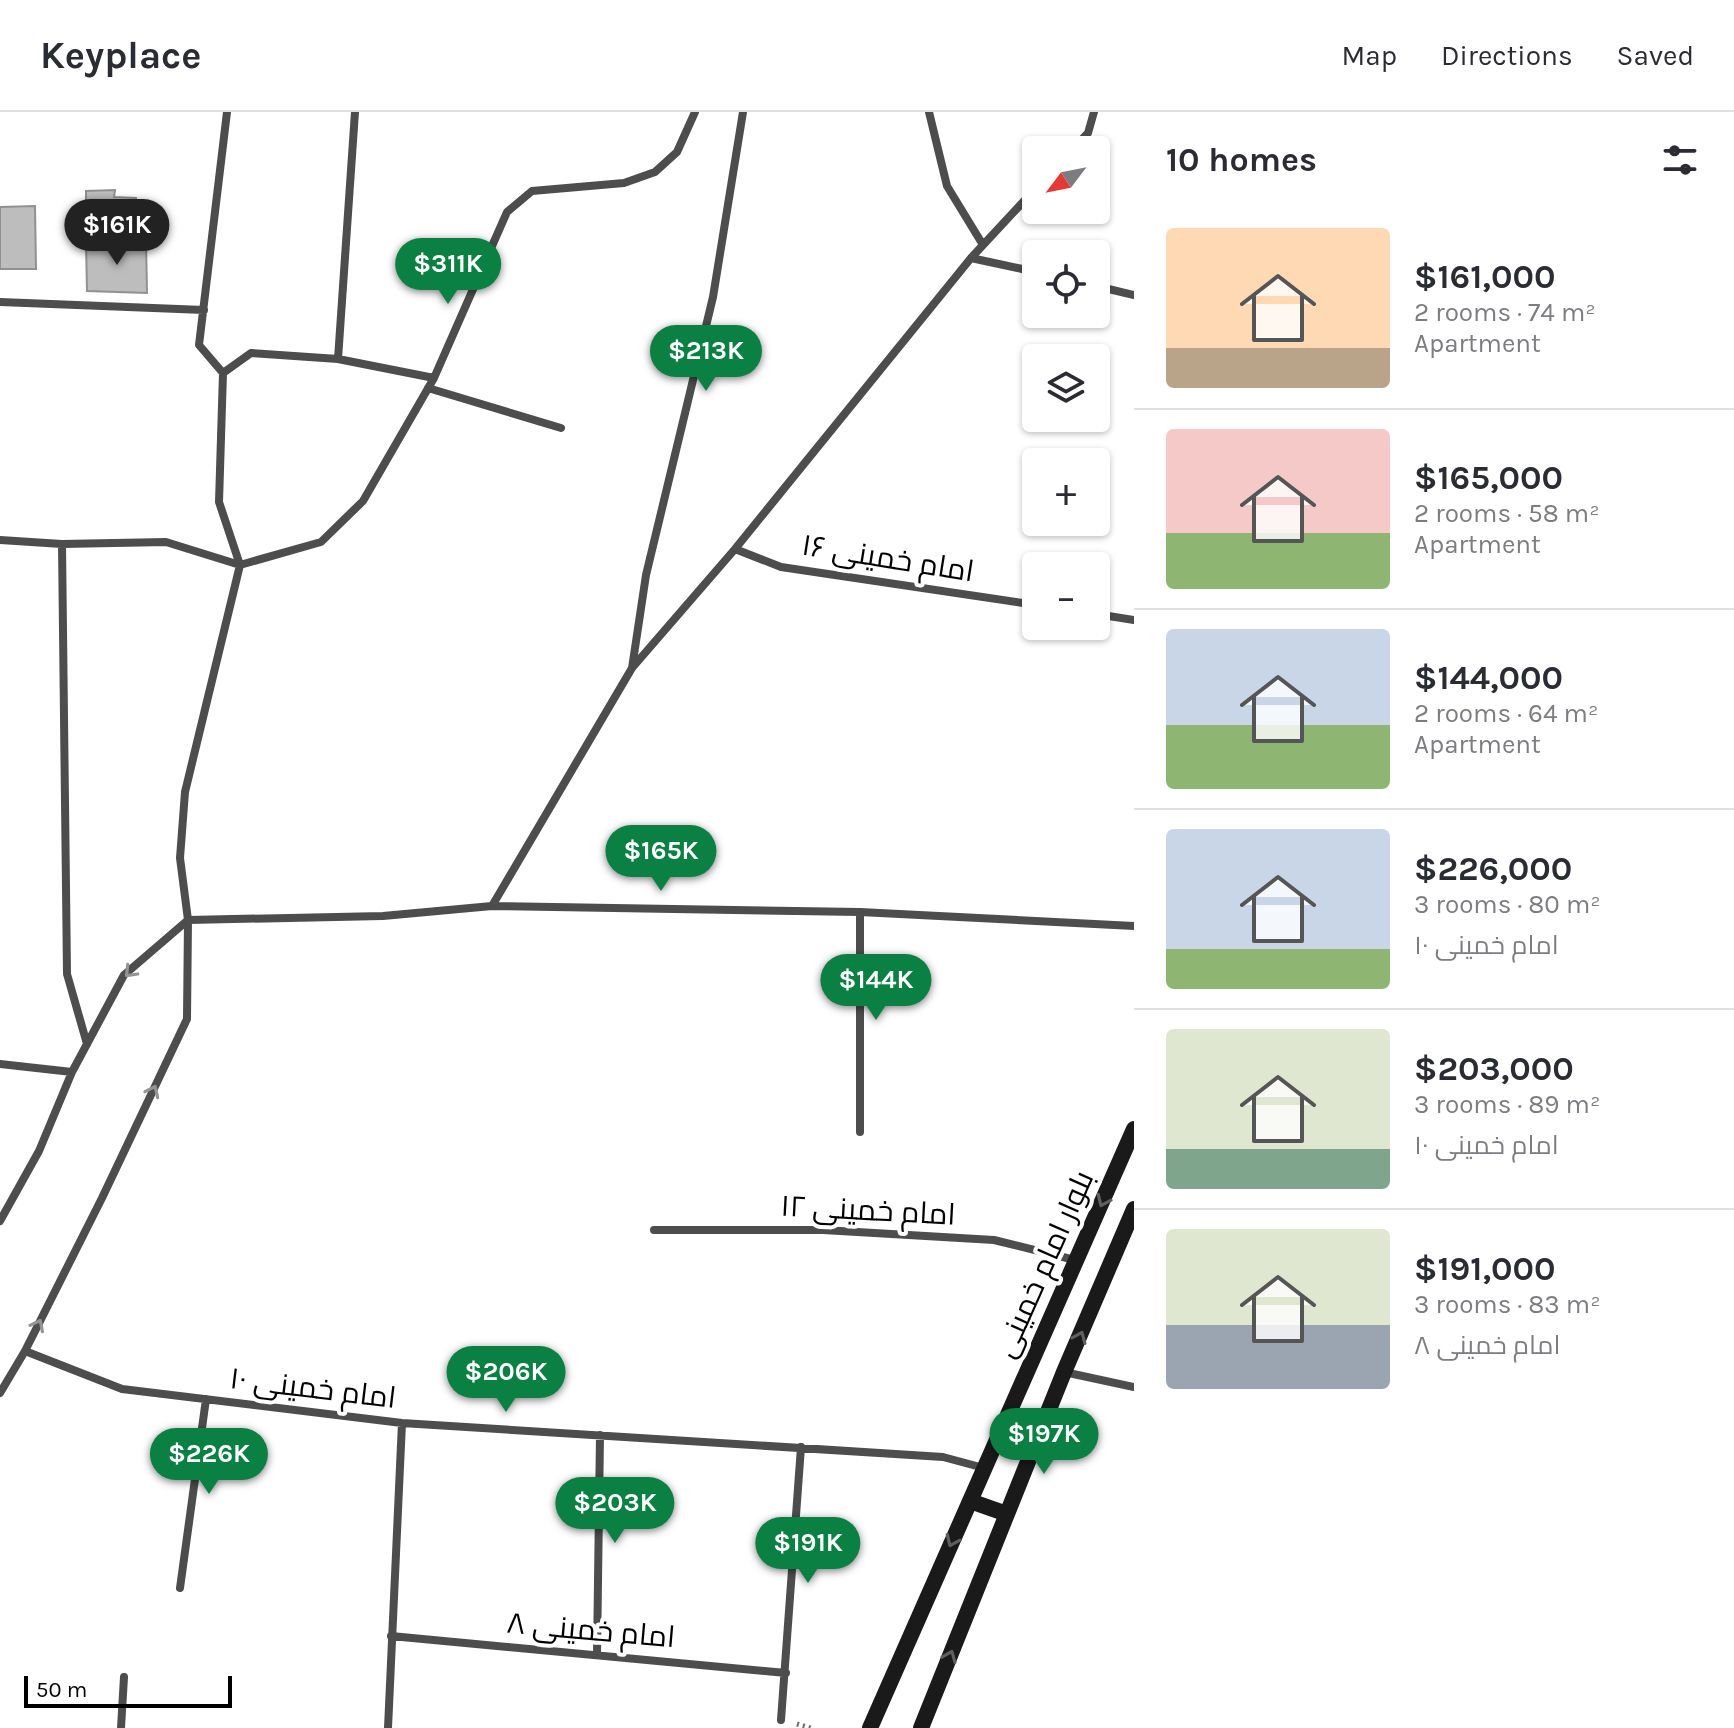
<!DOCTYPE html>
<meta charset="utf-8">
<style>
body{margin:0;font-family:Karla,Cairo,sans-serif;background:#f7f7f7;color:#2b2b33;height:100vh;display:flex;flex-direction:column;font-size:30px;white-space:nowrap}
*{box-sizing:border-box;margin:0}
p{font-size:26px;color:#7c7c81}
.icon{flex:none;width:44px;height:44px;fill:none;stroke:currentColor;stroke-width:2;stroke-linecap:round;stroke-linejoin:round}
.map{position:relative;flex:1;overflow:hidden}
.panel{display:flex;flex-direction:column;background:#fff;width:600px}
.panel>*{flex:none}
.needle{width:52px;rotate:238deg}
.controls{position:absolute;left:1022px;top:24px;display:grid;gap:16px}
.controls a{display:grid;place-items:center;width:88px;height:88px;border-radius:8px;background:#fff;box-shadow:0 2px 6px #0004;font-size:40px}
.scale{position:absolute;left:24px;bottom:20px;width:208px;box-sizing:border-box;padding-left:8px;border:4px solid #000;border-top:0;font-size:22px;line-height:28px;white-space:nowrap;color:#000;-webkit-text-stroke:6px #fff;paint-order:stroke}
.price{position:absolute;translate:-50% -68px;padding:0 18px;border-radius:28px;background:#0b8043;color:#fff;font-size:26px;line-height:52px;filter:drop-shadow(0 2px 4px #0008)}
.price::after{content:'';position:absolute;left:50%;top:48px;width:24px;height:18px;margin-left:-12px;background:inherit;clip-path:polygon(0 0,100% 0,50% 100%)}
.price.current{background:#222;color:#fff}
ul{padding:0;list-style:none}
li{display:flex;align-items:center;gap:24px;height:200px;padding:0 32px}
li+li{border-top:2px solid #e1e1e2}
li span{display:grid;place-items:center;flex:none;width:224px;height:160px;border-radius:8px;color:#555}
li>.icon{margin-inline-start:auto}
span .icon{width:96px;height:96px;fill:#fffc;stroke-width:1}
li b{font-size:34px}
h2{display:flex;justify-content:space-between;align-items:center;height:96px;padding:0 32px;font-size:34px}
header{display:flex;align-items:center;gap:48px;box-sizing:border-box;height:112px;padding:0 40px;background:#fff;border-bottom:2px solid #e1e1e2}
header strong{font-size:38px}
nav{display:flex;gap:44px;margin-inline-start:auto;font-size:28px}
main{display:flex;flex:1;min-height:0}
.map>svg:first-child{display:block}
.building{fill:#bdbdbd;stroke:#919191;stroke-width:2}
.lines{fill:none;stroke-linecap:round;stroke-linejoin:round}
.path{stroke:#6f6f6f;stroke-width:5;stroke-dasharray:2 4;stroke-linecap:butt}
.street{stroke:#4d4d4d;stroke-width:8}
.secondary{stroke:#1a1a1a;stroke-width:16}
.oneway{stroke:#949494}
.oneway2{stroke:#5f5f5f}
.labels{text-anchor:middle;stroke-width:8;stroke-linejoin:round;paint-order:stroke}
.street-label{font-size:30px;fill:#000;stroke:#fff}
</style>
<header>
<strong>Keyplace</strong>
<nav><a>Map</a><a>Directions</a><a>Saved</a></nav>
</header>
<main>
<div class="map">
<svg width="1134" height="1616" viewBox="0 0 1134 1616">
<rect width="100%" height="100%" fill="#fff"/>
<path class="building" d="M115 78 114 85 136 86 137 130 86 131V79Z
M35 94 36 157H0V95Z
M146 130 147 181 87 179 86 131Z"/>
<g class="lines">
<path class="path" d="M797 1612 811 1616"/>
<path class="street" d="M929 0 947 74 983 133
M1072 38 1088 21 1094 0
M971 146 1036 160
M1096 174 1134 183
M0 190 204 198
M338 247 355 0
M223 261 251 241 338 247 434 266
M428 276 561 316
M0 428 62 432 166 430 240 453
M62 432 67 862 87 932
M735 437 781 455 1036 493
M240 453 321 430 363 389 434 266 507 100 532 79 624 71 655 60 677 40 695 0
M1096 502 1134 508
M632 556 646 463 713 185 743 0
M492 794 632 556 735 437 971 146 1036 76
M188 808 383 804 492 794 860 800 1134 814
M0 952 72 960
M860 1020V800
M0 1109 39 1039 72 960 124 863 188 808
M654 1118H823L994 1128 1075 1148
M25 1239 122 1277 402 1311 943 1345 984 1356
M1064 1260 1134 1275
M0 1281 25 1239 102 1086 187 907 188 808 180 746 185 680 240 453 219 390 223 261 199 233 227 0
M180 1476 206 1287
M391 1524 786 1561
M597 1543 600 1323
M781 1608 801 1335
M121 1616 124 1565
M388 1616 402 1311"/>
<path class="secondary" d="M970 1389 1007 1402
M870 1616 1134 1017
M921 1616 1064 1260 1134 1097"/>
</g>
<defs><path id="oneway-chevron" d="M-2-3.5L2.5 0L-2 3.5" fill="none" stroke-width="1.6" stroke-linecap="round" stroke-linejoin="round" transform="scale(2)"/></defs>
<g class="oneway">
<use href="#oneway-chevron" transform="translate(130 860) rotate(134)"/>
<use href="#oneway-chevron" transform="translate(153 979) rotate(-65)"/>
<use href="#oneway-chevron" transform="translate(38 1213) rotate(-63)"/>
</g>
<g class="oneway2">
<use href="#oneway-chevron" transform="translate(1103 1089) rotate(114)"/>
<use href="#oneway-chevron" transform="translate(1080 1225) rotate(-67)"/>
<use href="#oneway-chevron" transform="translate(952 1429) rotate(114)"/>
<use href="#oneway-chevron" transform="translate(950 1544) rotate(-68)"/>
</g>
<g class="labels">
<g class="street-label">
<text transform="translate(888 446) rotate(9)" y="10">امام خمینی ۱۶</text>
<text transform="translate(868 1098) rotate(3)" y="10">امام خمینی ۱۲</text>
<text transform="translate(1044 1152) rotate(-66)" y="10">بلوار امام خمینی</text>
<text transform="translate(313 1276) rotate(7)" y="10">امام خمینی ۱۰</text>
<text transform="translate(591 1518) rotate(5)" y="10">امام خمینی ۸</text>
</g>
</g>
</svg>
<div class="controls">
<a><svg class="needle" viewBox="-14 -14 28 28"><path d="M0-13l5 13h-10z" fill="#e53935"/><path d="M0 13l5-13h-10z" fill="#7c7c81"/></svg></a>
<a><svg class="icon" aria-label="locate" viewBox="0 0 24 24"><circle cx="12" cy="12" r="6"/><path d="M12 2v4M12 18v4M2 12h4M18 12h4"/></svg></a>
<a><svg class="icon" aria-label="layers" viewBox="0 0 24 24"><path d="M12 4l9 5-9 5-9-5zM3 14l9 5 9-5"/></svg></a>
<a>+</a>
<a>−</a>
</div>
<div class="scale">50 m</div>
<b class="price current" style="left:117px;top:155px">$161K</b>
<b class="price" style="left:448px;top:194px">$311K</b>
<b class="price" style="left:706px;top:281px">$213K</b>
<b class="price" style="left:661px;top:781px">$165K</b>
<b class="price" style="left:876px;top:910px">$144K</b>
<b class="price" style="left:506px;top:1302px">$206K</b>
<b class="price" style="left:1044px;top:1364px">$197K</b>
<b class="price" style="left:209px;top:1384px">$226K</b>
<b class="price" style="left:615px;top:1433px">$203K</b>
<b class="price" style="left:808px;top:1473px">$191K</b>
</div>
<section class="panel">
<h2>10 homes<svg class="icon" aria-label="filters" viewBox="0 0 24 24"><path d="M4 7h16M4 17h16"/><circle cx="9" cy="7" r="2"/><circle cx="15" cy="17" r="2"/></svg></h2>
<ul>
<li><span style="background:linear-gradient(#ffd9b3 75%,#b9a48a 0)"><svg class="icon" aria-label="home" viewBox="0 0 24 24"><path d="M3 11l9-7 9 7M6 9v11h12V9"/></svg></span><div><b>$161,000</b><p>2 rooms · 74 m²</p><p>Apartment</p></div></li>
<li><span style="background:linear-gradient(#f6c9c9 65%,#8fb573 0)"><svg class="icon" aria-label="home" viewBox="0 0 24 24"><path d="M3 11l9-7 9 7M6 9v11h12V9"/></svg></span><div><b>$165,000</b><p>2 rooms · 58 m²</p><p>Apartment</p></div></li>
<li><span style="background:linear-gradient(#c9d6e8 60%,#8fb573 0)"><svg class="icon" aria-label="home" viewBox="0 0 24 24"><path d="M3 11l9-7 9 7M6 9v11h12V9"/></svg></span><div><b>$144,000</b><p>2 rooms · 64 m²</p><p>Apartment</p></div></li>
<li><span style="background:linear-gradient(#c9d6e8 75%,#8fb573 0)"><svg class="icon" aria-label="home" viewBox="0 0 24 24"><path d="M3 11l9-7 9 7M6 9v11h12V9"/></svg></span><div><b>$226,000</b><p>3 rooms · 80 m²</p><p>امام خمینی ۱۰</p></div></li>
<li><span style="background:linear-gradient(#dfe7d0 75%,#7fa58c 0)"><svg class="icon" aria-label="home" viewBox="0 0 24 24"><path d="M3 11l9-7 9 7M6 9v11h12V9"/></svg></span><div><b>$203,000</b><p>3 rooms · 89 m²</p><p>امام خمینی ۱۰</p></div></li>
<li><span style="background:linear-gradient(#dfe7d0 60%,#9aa5b1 0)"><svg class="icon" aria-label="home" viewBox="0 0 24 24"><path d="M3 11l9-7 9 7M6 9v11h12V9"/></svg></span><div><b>$191,000</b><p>3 rooms · 83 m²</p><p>امام خمینی ۸</p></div></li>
</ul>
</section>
</main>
